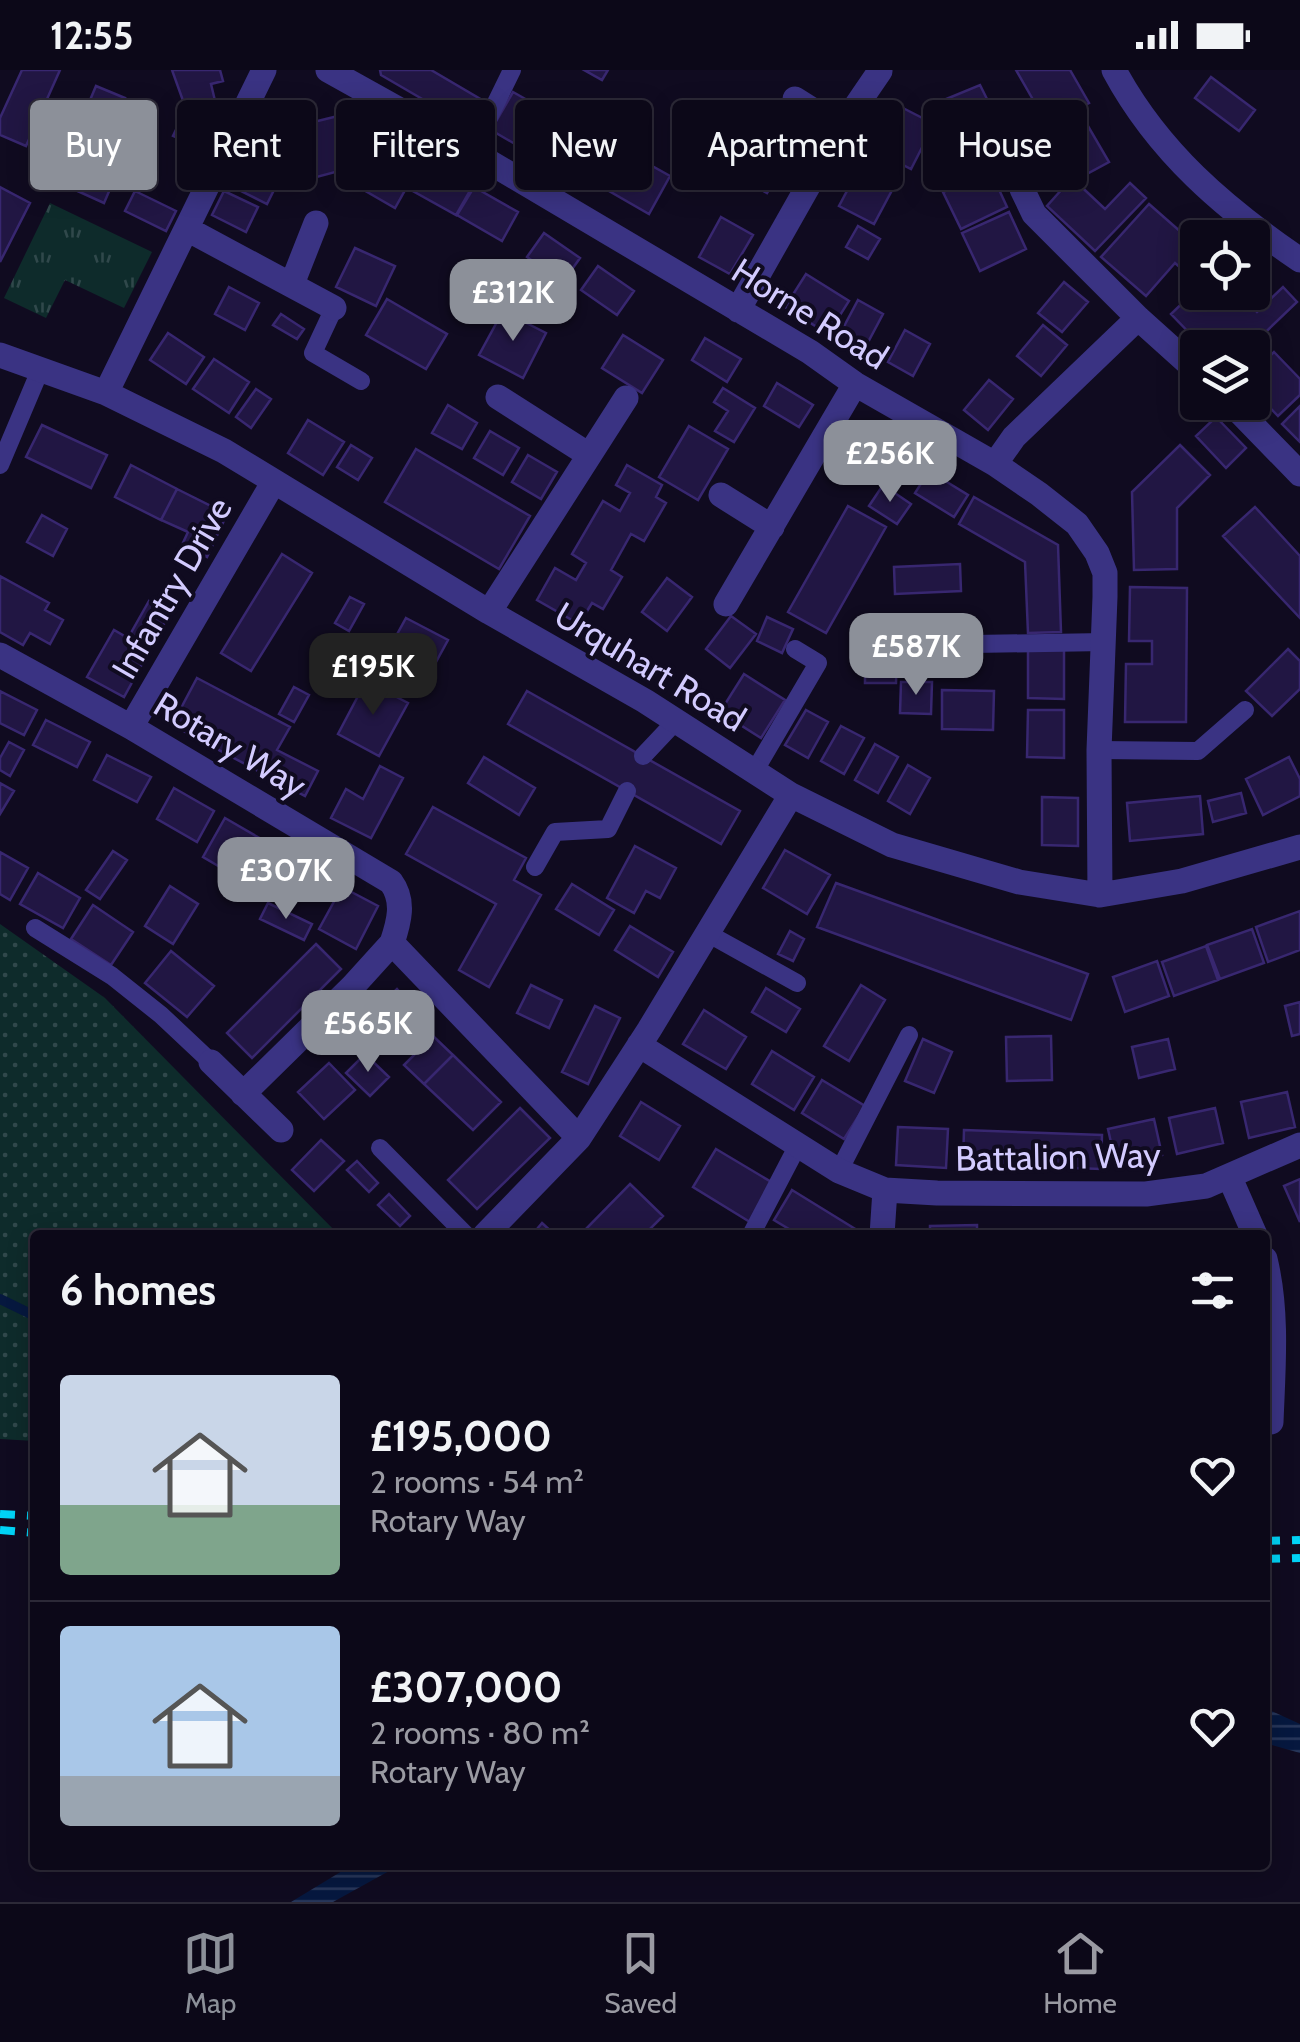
<!DOCTYPE html>
<meta charset="utf-8">
<style>
body{margin:0;font-family:Cabin,sans-serif;background:#151121;color:#f1f3f6;height:100vh;display:flex;flex-direction:column;font-size:38px;white-space:nowrap}
*{box-sizing:border-box;margin:0}
p{font-size:32px;color:#9a9aa2}
.icon{flex:none;width:55px;height:55px;fill:none;stroke:currentColor;stroke-width:2;stroke-linecap:round;stroke-linejoin:round}
.map{position:relative;flex:1;overflow:hidden}
.details{position:absolute;left:30px;top:1160px;width:1240px;height:640px;display:flex;flex-direction:column;background:#0c0818;border-radius:10px;box-shadow:0 5px 25px #0003,0 0 0 2px #2c2937}
.details>*{flex:none}
.banner{position:absolute;left:30px;top:30px;width:1240px;height:90px;display:flex;gap:20px}
.fabs{position:absolute;left:1180px;top:150px;display:grid;gap:20px}
.fabs a{display:grid;place-items:center;width:90px;height:90px;border-radius:10px;background:#0c0818;box-shadow:0 5px 25px #0003,0 0 0 2px #2c2937;font-size:50px}
.price{position:absolute;translate:-50% -85px;padding:0 22px;border-radius:20px;background:#8c9099;color:#fff;font-size:32px;line-height:65px;filter:drop-shadow(0 2px 5px #0008)}
.price::after{content:'';position:absolute;left:50%;top:60px;width:30px;height:22px;margin-left:-15px;background:inherit;clip-path:polygon(0 0,100% 0,50% 100%)}
.price.on{background:#222;color:#fff}
ul{padding:0;list-style:none}
li{display:flex;align-items:center;gap:30px;height:250px;padding:0 30px}
li+li{border-top:2px solid #2c2937}
li span{display:grid;place-items:center;flex:none;width:280px;height:200px;border-radius:10px;color:#555}
li>.icon{margin-inline-start:auto}
span .icon{width:120px;height:120px;fill:#fffc;stroke-width:1}
li b{font-size:42px}
h2{display:flex;justify-content:space-between;align-items:center;height:120px;padding:0 30px;font-size:42px}
.tag{padding:0 35px;border-radius:10px;background:#0c0818;box-shadow:0 5px 25px #0003,0 0 0 2px #2c2937;font-size:35px;line-height:90px}
.tag.on{background:#8c9099;color:#fff}
.status{display:flex;justify-content:space-between;align-items:center;height:70px;padding:0 50px;background:#0c0818;direction:ltr}
.status svg{height:28px;fill:currentColor}
.menu{display:flex;justify-content:space-around;align-items:center;height:140px;border-top:2px solid #2c2937;background:#0c0818;font-size:28px;color:#9a9aa2}
.menu a{display:grid;justify-items:center;gap:5px}
.menu .on{color:#8c9099}
.map>svg:first-child{display:block}
.grass{fill:url(#grass-tufts)}
.park{fill:url(#park-dots)}
.water{fill:url(#water-rules)}
.lines{fill:none;stroke-linecap:round;stroke-linejoin:round}
.stream{stroke:#06183f;stroke-width:10}
.building{fill:#211643;stroke:#382770;stroke-width:2.5}
.service{stroke:#3a3383;stroke-width:18}
.minor{stroke:#3a3383;stroke-width:25}
.tertiary{stroke:#3a3383;stroke-width:25}
.rail{stroke:#00d3f6;stroke-width:8;stroke-dasharray:15 12;stroke-linecap:butt}
.labels{text-anchor:middle;stroke-width:8;stroke-linejoin:round;paint-order:stroke}
.street-label{font-size:35px;fill:#d3cbff;stroke:#100b20}
</style>
<div class="status"><b>12:55</b><svg viewBox="0 0 49 12"><path d="M0 12V9h3v3zM5 12V6h3v6zM10 12V3h3v9zM15 12V0h3v12zM26 1h20v11H26zM47 4h2v5h-2z"/></svg></div>
<div class="map">
<svg width="1300" height="1832" viewBox="0 0 1300 1832">
<defs>
<pattern id="grass-tufts" width="24" height="20" patternUnits="userSpaceOnUse" patternTransform="scale(2.5)"><rect width="24" height="20" fill="#0e2b2b"/><path d="M3 7l-1-3M5 7V3M7 7l1-3M15 17l-1-3M17 17v-4M19 17l1-3" fill="none" stroke="#30484b"/></pattern>
<pattern id="park-dots" width="8" height="8" patternUnits="userSpaceOnUse" patternTransform="scale(2.5)"><rect width="8" height="8" fill="#0e2b2b"/><path d="M2 2h.1M6 6h.1" fill="none" stroke="#30484b" stroke-width="1.8" stroke-linecap="round"/></pattern>
<pattern id="water-rules" width="6" height="5" patternUnits="userSpaceOnUse" patternTransform="scale(2.5)"><rect width="6" height="5" fill="#06183f"/><path d="M0 2.5h6" fill="none" stroke="#29385c"/></pattern>
</defs>
<rect width="100%" height="100%" fill="#100b20"/>
<path class="grass" d="M50 133 152 182 124 238 65 210 46 248 4 228Z"/>
<path class="park" d="M0 854 105 928 339 1165H35V1371L0 1369Z"/>
<path class="water" d="M1265 1638 1300 1654V1683L1265 1673Z
M352 1795H400L333 1832H291Z"/>
<g class="lines">
<path class="stream" d="M0 1229 35 1246"/>
</g>
<path class="building" d="M22 0H60L26 76 0 65V48Z
M172 0H220L223 11 211 14 217 39 198 77 173 66 186 39Z
M380 0H431L482 30 467 55 381 5Z
M584 0H608L602 10Z
M1016 0H1070L1089 33 1078 39 1109 92 1083 106 1052 52 1047 54Z
M1211 7 1255 40 1239 61 1195 28Z
M980 15 991 37 949 55 939 32Z
M96 16 125 28 114 54 85 42Z
M513 22 573 56 551 95 491 60Z
M766 34 804 55 793 76 755 55Z
M899 36 934 54 911 99 876 81Z
M346 44 350 57H366L399 76 390 93 413 106 395 138 362 119 373 98 365 94 275 118 267 134 229 115 246 82 268 76 265 64Z
M50 64 120 96 104 133 33 101Z
M611 73 670 106 649 144 590 110Z
M741 82 779 103 767 123 729 103Z
M428 91 472 117 456 145 411 120Z
M863 91 898 109 874 154 839 136Z
M990 100 1007 137 961 159 943 122Z
M1072 108 1105 139 1130 113 1146 128 1095 181 1047 136Z
M0 117 30 133 0 192Z
M474 117 518 142 502 171 457 145Z
M135 121 176 141 166 161 125 141Z
M224 121 258 137 246 162 212 145Z
M1149 134 1198 177V213L1175 193 1146 226 1101 187Z
M1009 142 1026 179 980 201 962 163Z
M721 147 753 165 730 204 699 187Z
M858 156 880 169 868 189 846 177Z
M544 163 580 188 563 212 527 187Z
M355 178 395 196 376 236 336 217Z
M598 196 634 221 617 245 581 220Z
M806 204 849 231 828 264 785 237Z
M1064 212 1088 232 1062 262 1038 243Z
M549 214 568 225 553 250 534 239Z
M229 217 259 233 245 260 215 244Z
M1283 217 1297 232 1250 277 1236 262 1220 278H1204L1171 244 1198 218V222H1238L1257 242Z
M387 229 447 264 426 299 366 265Z
M858 230 883 244 866 276 841 262Z
M503 241 546 263 523 308 479 285Z
M281 244 304 259 297 269 273 255Z
M1043 255 1067 275 1041 306 1017 286Z
M905 260 930 274 913 306 888 292Z
M168 263 204 287 186 314 150 290Z
M623 265 663 290 642 323 602 298Z
M705 268 741 289 727 312 692 290Z
M1274 282 1300 309V325L1278 346 1252 319V303Z
M214 289 249 312 229 343 193 319Z
M989 310 1013 329 988 360 964 340Z
M777 313 813 335 799 357 764 336Z
M723 318 755 338 734 372 715 361 728 341 714 332Z
M256 319 271 329 251 358 236 347Z
M448 335 477 353 462 379 432 363Z
M1300 336V372L1282 354Z
M1216 347 1246 378 1226 398 1196 366Z
M308 350 344 372 323 405 288 383Z
M42 355 107 385 91 418 26 387Z
M689 356 728 379 698 430 659 407Z
M490 361 519 378 503 405 474 388Z
M867 362 907 387 891 413 851 386Z
M351 375 372 388 358 410 337 397Z
M1180 375 1210 405 1177 438V499L1134 500 1132 422Z
M416 379 530 446 499 499 385 432Z
M528 385 557 402 541 429 512 412Z
M131 395 177 419 161 450 115 427Z
M627 395 662 415 656 427 666 433 644 471 631 464 611 500 622 507 603 539 592 533 579 554 537 530 555 498 576 510 586 493 572 484 603 431 620 441 630 423 616 415Z
M929 401 968 425 954 447 915 423Z
M883 415 911 434 897 454 869 436Z
M177 419 227 444 207 487 182 475 188 462 161 450Z
M974 427 1058 475 1061 562 1028 563 1025 492 959 454Z
M848 436 886 457 826 563 788 542Z
M1255 437 1300 486V548L1223 466Z
M42 445 67 459 53 486 27 472Z
M282 484 312 503 251 601 221 583Z
M960 494 961 521 895 524 894 497Z
M0 506 49 533 45 540 63 550 50 574 30 563 23 575 0 562Z
M667 508 692 527 667 561 642 542Z
M1130 517 1187 518 1186 652H1125L1126 594H1152V571H1129Z
M350 527 364 534 349 561 335 553Z
M149 531 170 543 124 627 87 607 114 560 128 568Z
M731 546 756 564 730 598 706 579Z
M767 547 793 559 782 583 757 571Z
M406 548 448 570 419 623 377 601Z
M1288 579 1300 591V619L1272 646 1246 621Z
M1028 580H1064V629L1028 628Z
M865 581 897 582 896 613H865Z
M744 604 785 630 761 668 720 642Z
M197 608 290 657 277 680 318 701 305 726 172 655Z
M366 611 408 633 379 686 338 664Z
M901 612H932L931 644 900 643Z
M294 617 309 625 294 652 279 644Z
M942 620 994 621 993 660 942 659Z
M0 621 37 640 24 665 0 653Z
M527 621 740 741 721 774 508 654Z
M806 640 828 652 808 688 785 675Z
M1028 640H1064V688L1027 687Z
M46 650 90 672 77 697 33 675Z
M841 656 864 668 844 704 821 691Z
M9 672 24 680 10 706 0 700V688Z
M875 674 898 687 878 723 855 710Z
M107 685 151 707 137 732 94 710Z
M484 687 535 718 519 745 468 713Z
M1289 687 1300 709V726L1263 745 1246 709Z
M908 695 930 708 910 744 888 731Z
M380 696 403 708 371 768 331 748 346 719 363 729Z
M0 713 14 721 0 744Z
M174 718 214 741 197 772 157 749Z
M1241 723 1246 743 1213 752 1208 731Z
M1200 726 1203 764 1130 771 1127 733Z
M1042 727 1078 728V776L1042 775Z
M433 737 526 788 514 810 541 825 489 917 459 900 496 834 406 784Z
M225 748 268 773 264 779 284 790 269 817 248 804 244 811 203 787Z
M635 776 676 798 660 828 646 821 634 843 607 828Z
M785 780 830 805 807 844 763 818Z
M113 781 127 790 100 829 86 820Z
M0 782 28 798 10 830 0 824Z
M38 803 80 828 63 858 20 834Z
M836 813 1088 904 1071 950 817 857Z
M572 814 614 840 599 865 556 839Z
M170 816 198 834 173 874 145 856Z
M342 817 378 836 356 879 319 859Z
M268 833 312 854 304 870 260 849Z
M93 835 133 862 111 895 71 869Z
M1300 841V880L1268 892 1256 857Z
M630 856 673 882 658 907 615 880Z
M1252 859 1264 893 1220 909 1207 875Z
M790 861 804 869 793 891 778 884Z
M316 874 341 899 252 988 227 963Z
M1206 876 1218 910 1174 926 1162 892Z
M171 881 214 916 187 947 145 913Z
M1157 891 1169 926 1125 942 1113 907Z
M531 915 562 930 549 958 517 943Z
M861 915 885 930 849 991 824 976Z
M766 918 800 939 786 962 752 942Z
M397 919 427 952 411 968 380 935Z
M1300 932V964L1292 966 1285 936Z
M595 936 620 948 588 1014 562 1002Z
M704 940 746 967 726 999 683 974Z
M433 966 453 985 424 1014 404 995Z
M1051 966 1052 1010 1007 1011 1006 967Z
M923 969 952 982 934 1023 905 1011Z
M1168 969 1175 999 1139 1008 1132 977Z
M772 981 814 1007 794 1040 752 1014Z
M365 984 389 1007 370 1026 346 1003Z
M453 985 501 1032 473 1060 424 1014Z
M329 993 355 1020 324 1049 298 1022Z
M822 1010 865 1036 844 1069 802 1043Z
M1287 1022 1295 1057 1249 1068 1241 1032Z
M641 1032 680 1056 659 1090 620 1066Z
M520 1038 550 1068 477 1139 448 1110Z
M1215 1038 1223 1073 1177 1084 1169 1048Z
M1154 1049 1162 1085 1116 1095 1108 1059Z
M898 1057 948 1059 946 1098 896 1095Z
M964 1060 1102 1065 1101 1099 963 1094Z
M321 1070 344 1091 314 1121 292 1100Z
M716 1079 773 1113 750 1152 693 1117Z
M357 1091 378 1113 369 1122 347 1100Z
M1300 1109V1152L1284 1116Z
M630 1114 663 1146 644 1165H580Z
M792 1120 865 1165H799L774 1150Z
M389 1124 410 1146 400 1156 378 1135Z
M542 1153 555 1165H532Z
M977 1155V1165H930V1156Z
M1073 1160V1165H1033L1032 1161Z
M1107 1160H1148V1165H1107Z"/>
<g class="lines">
<path class="service" d="M472 82 512 0
M334 238 313 283 361 311
M0 395 41 298
M911 575 1105 572
M1099 680 1198 681 1245 640
M643 686 676 651
M754 702 818 593 795 579
M535 797 555 762 608 759 627 721
M35 858 112 906 161 945 211 992
M707 863 797 913
M380 1078 466 1165
M839 1101 909 965
M751 1165 799 1073"/>
<path class="minor" d="M328 0 432 58 810 282 855 314 995 394 1039 424 1077 454 1097 483 1105 503V527L1099 680 1100 825
M795 29 841 58
M1045 86 1028 99 1023 108 1022 119 1034 144 1138 248 1198 302
M187 159 334 238
M292 214 316 153
M738 240 841 58 880 1
M0 285 106 323 224 381 489 542 645 631 791 725 892 775 1019 812 1100 825 1182 811 1300 777
M106 323 264 0
M498 327 589 385
M1230 332 1300 404
M995 394 1014 367 1138 248
M721 425 772 457
M726 534 855 314
M489 542 626 328
M0 585 131 657 391 812C405 831 399 852 392 873L579 1068
M131 657 273 413
M639 975 839 1101 885 1120 937 1123 1146 1124 1206 1116 1300 1075
M211 992 281 1060
M243 1024 353 916 392 873
M1230 1108 1255 1165
M485 1165 579 1068 649 960 791 725
M882 1165 885 1120
M1265 1189C1278 1242 1273 1299 1271 1352H1265"/>
<path class="tertiary" d="M1114 0C1158 82 1224 138 1300 190"/>
<path class="rail" d="M0 1444 35 1446
M0 1460 35 1463
M1265 1471 1300 1470
M1265 1489 1300 1488"/>
</g>
<g class="labels">
<g class="street-label">
<text transform="translate(810 244) rotate(32)" y="12">Horne Road</text>
<text transform="translate(172 518) rotate(-60)" y="12">Infantry Drive</text>
<text transform="translate(650 597) rotate(31)" y="12">Urquhart Road</text>
<text transform="translate(230 675) rotate(31)" y="12">Rotary Way</text>
<text transform="translate(1058 1087) rotate(-1)" y="12">Battalion Way</text>
</g>
</g>
</svg>
<div class="fabs">
<a><svg class="icon" aria-label="locate" viewBox="0 0 24 24"><circle cx="12" cy="12" r="6"/><path d="M12 2v4M12 18v4M2 12h4M18 12h4"/></svg></a>
<a><svg class="icon" aria-label="layers" viewBox="0 0 24 24"><path d="M12 4l9 5-9 5-9-5zM3 14l9 5 9-5"/></svg></a>
</div>
<b class="price" style="left:513px;top:274px">£312K</b>
<b class="price" style="left:890px;top:435px">£256K</b>
<b class="price" style="left:916px;top:628px">£587K</b>
<b class="price on" style="left:373px;top:648px">£195K</b>
<b class="price" style="left:286px;top:852px">£307K</b>
<b class="price" style="left:368px;top:1005px">£565K</b>
<div class="banner">
<a class="tag on">Buy</a>
<a class="tag">Rent</a>
<a class="tag">Filters</a>
<a class="tag">New</a>
<a class="tag">Apartment</a>
<a class="tag">House</a>
</div>
<section class="details">
<h2>6 homes<svg class="icon" aria-label="filters" viewBox="0 0 24 24"><path d="M4 7h16M4 17h16"/><circle cx="9" cy="7" r="2"/><circle cx="15" cy="17" r="2"/></svg></h2>
<ul>
<li><span style="background:linear-gradient(#c9d6e8 65%,#7fa58c 0)"><svg class="icon" aria-label="home" viewBox="0 0 24 24"><path d="M3 11l9-7 9 7M6 9v11h12V9"/></svg></span><div><b>£195,000</b><p>2 rooms · 54 m²</p><p>Rotary Way</p></div><svg class="icon" aria-label="heart" viewBox="0 0 24 24"><path d="M12 20l-8-8c-3-5 5-10 8-4 3-6 11-1 8 4z"/></svg></li>
<li><span style="background:linear-gradient(#a9c7e8 75%,#9aa5b1 0)"><svg class="icon" aria-label="home" viewBox="0 0 24 24"><path d="M3 11l9-7 9 7M6 9v11h12V9"/></svg></span><div><b>£307,000</b><p>2 rooms · 80 m²</p><p>Rotary Way</p></div><svg class="icon" aria-label="heart" viewBox="0 0 24 24"><path d="M12 20l-8-8c-3-5 5-10 8-4 3-6 11-1 8 4z"/></svg></li>
</ul>
</section>
</div>
<nav class="menu">
<a class="on"><svg class="icon" aria-label="map" viewBox="0 0 24 24"><path d="M3 6l6-2 6 2 6-2v14l-6 2-6-2-6 2zM9 4v14M15 6v14"/></svg>Map</a>
<a><svg class="icon" aria-label="saved" viewBox="0 0 24 24"><path d="M7 4h10v16l-5-4-5 4z"/></svg>Saved</a>
<a><svg class="icon" aria-label="home" viewBox="0 0 24 24"><path d="M3 11l9-7 9 7M6 9v11h12V9"/></svg>Home</a>
</nav>
